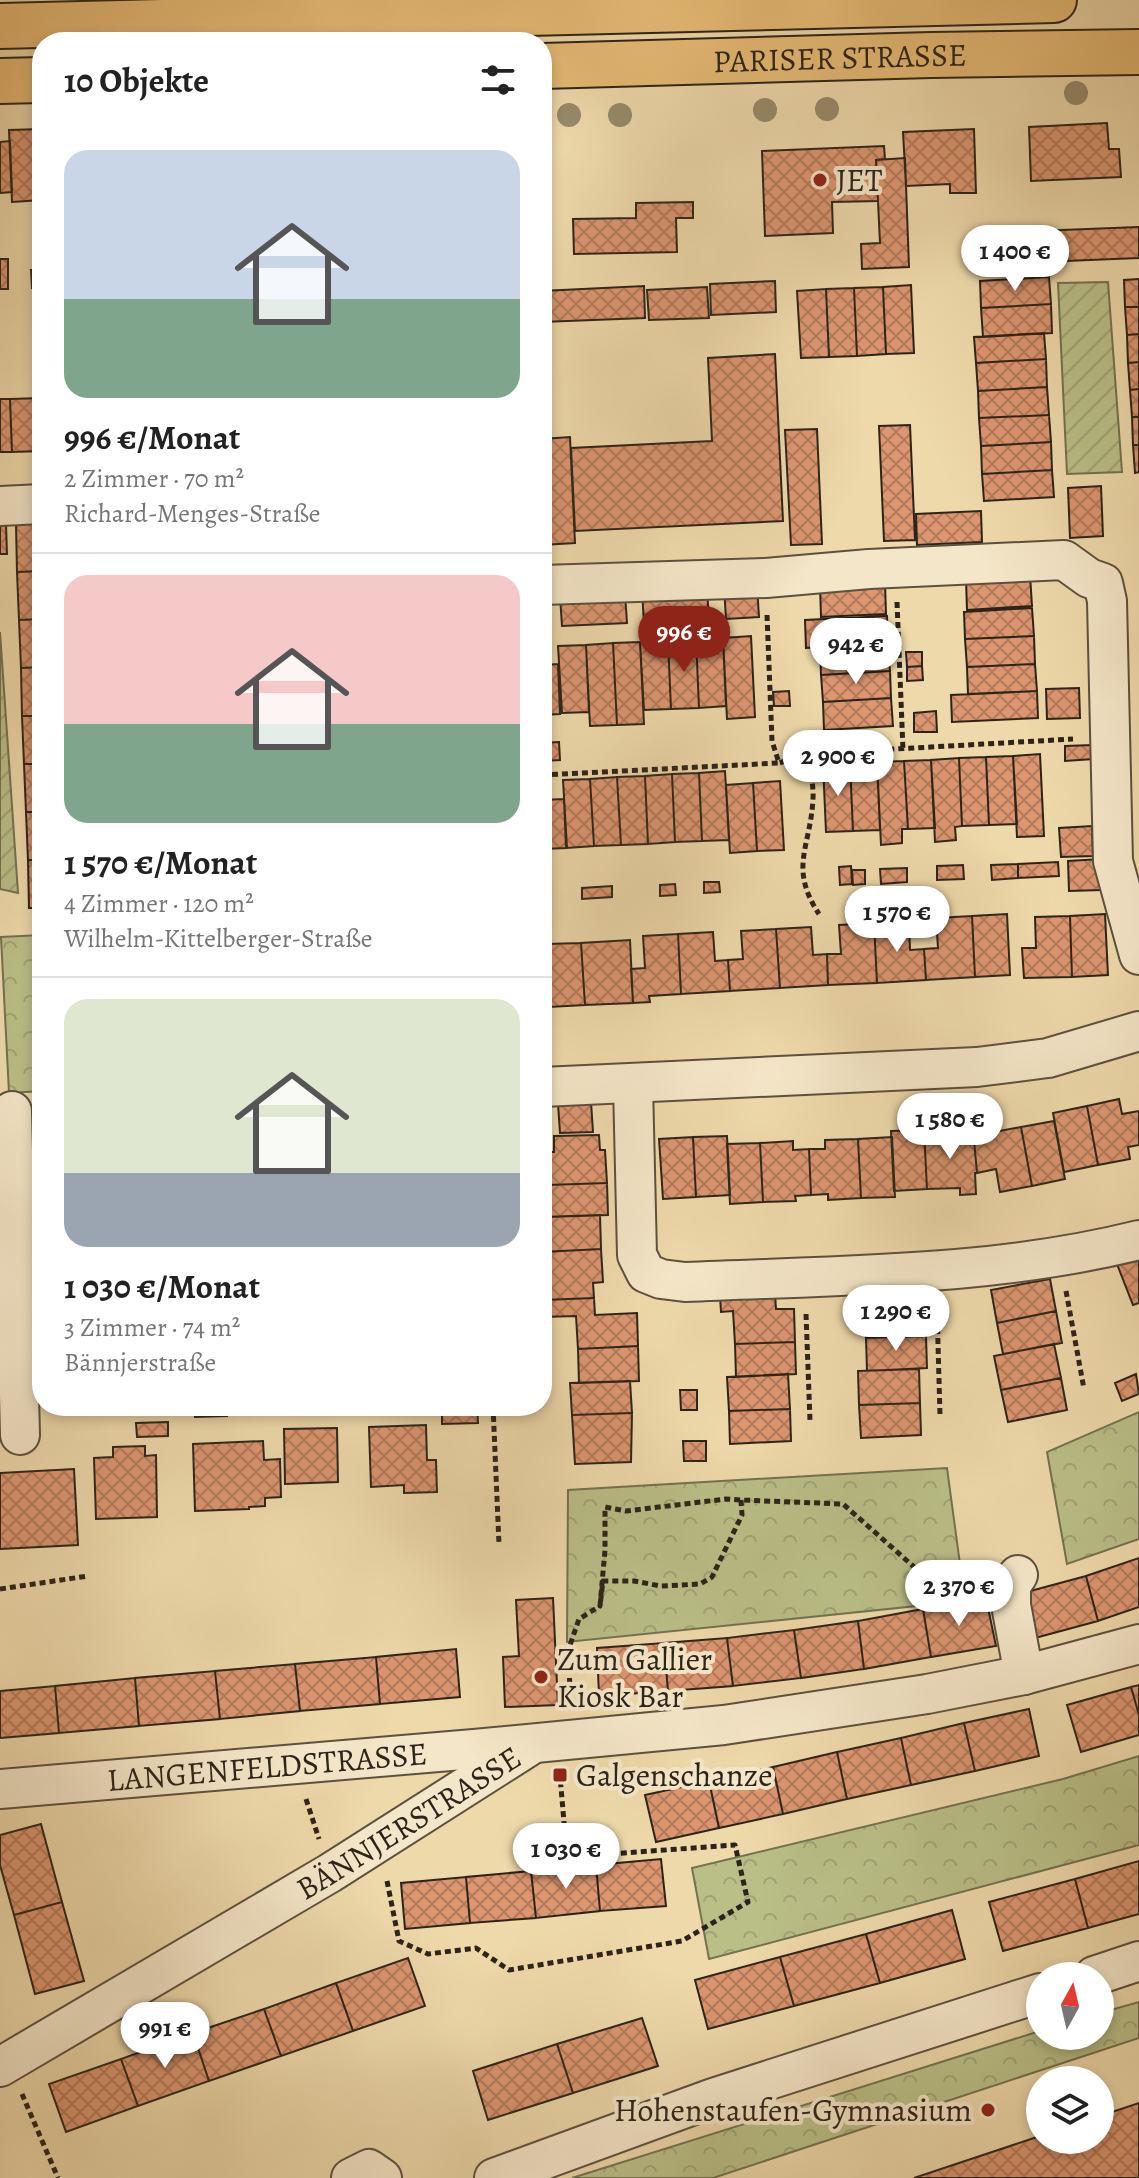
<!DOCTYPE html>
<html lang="de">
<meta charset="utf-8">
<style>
body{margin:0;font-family:Alegreya,serif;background:#f2f2f2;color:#222;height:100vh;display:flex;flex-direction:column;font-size:30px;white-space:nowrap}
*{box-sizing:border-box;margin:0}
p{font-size:26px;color:#767676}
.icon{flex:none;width:44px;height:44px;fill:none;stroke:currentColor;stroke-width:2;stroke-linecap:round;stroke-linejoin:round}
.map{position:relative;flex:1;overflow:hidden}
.side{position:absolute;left:32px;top:32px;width:520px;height:1384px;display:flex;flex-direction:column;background:#fff;border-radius:32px;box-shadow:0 4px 12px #0003}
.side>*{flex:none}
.needle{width:52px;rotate:8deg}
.controls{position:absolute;left:1026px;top:1962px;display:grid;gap:16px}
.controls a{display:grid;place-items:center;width:88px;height:88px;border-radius:50%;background:#fff;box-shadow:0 4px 12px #0003;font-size:40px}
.price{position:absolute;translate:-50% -68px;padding:0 18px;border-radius:28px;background:#fff;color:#222;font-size:26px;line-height:52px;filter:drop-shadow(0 2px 4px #0008)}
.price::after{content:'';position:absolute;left:50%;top:48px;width:24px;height:18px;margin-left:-12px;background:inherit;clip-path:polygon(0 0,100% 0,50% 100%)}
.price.selected{background:#8f2418;color:#fff}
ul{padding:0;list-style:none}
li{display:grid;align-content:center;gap:16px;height:424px;padding:0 32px}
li+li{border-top:2px solid #e0e0e0}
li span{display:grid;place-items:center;height:248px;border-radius:24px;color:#555}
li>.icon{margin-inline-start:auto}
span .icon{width:144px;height:144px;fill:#fffc;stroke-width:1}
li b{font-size:34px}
h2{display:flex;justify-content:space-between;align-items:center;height:96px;padding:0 32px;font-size:34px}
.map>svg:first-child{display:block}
.forest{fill:url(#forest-crowns);stroke:#737251;stroke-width:2}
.garden{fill:url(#garden-furrows);stroke:#737251;stroke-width:2}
.building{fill:url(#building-cross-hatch);stroke:#2c241a;stroke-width:2}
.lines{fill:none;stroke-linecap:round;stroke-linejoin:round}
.minor-casing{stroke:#5c513e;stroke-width:42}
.major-casing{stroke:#2c241a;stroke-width:48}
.path{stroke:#2c241a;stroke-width:5;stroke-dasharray:6 4;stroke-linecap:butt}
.minor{stroke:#f4e6c8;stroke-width:38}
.major{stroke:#e7bc76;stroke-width:44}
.tree{fill:#978b6b}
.poi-dot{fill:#8f2418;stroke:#f4e6c8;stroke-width:3}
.labels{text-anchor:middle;stroke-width:8;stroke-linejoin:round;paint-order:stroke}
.street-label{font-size:32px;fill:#2c241a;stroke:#f4e6c8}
.poi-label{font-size:32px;fill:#2c241a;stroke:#f4e6c8;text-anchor:start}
</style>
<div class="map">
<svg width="1139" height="2178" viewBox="0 0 1139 2178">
<defs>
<pattern id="forest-crowns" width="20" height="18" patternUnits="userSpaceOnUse" patternTransform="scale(2)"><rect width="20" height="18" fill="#babf88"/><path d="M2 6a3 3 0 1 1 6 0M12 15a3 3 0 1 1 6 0" fill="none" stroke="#a0a475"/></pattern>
<pattern id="garden-furrows" width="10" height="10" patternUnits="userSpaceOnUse" patternTransform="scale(2)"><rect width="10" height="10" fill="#babf88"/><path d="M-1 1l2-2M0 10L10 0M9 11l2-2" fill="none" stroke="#a0a475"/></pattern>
<pattern id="building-cross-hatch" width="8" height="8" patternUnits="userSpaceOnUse" patternTransform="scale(2)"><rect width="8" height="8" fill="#dc9670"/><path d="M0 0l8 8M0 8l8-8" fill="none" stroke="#b37a5b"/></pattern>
</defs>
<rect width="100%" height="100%" fill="#eed9ab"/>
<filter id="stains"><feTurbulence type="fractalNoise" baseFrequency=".0025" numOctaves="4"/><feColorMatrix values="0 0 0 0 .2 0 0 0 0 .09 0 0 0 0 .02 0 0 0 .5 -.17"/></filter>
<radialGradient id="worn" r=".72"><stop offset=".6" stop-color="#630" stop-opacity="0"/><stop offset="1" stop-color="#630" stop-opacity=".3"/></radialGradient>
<path class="forest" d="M42 935V1091L9 1093 1 937Z
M1139 1412V1539L1067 1564 1047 1452Z
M947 1468 965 1601 567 1642 568 1490Z
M1139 1756V1845L709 1959 692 1868 1063 1779Z
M1139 2002V2038L713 2178H572L1040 2031V2036H1100V2013Z"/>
<path class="garden" d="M1108 282 1122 472 1067 474 1058 283Z
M0 632 18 893 0 889Z"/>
<path class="building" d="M1107 123 1109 149H1119L1121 177 1031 181 1029 127Z
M42 129V200L12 202 9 130Z
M974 129 976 193H950V184L906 186 903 132Z
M10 141 12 192 0 193V142Z
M884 146 885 159 876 160 878 201 832 202 833 233 765 236 762 151Z
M905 158 909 267 862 269 861 244 880 243 876 160Z
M693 202V218H676L677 252 574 254 573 219 636 218V203Z
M1139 227V258L1013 263 1012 232Z
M0 259H8V289H0Z
M31 270H42V288H32Z
M1049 277 1051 304 981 308 980 281Z
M1139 279V307H1125L1124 280Z
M775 281 776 312 711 315 710 284Z
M911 285 914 353 886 354 883 287Z
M644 286 645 318 542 322V291Z
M707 287 709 318 649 320 647 290Z
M883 287 886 354 857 356 854 288Z
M854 288 857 356 829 357 826 289Z
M826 289 829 357 801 358 797 291Z
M1051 304 1052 333 983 337 981 308Z
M1125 307H1139V334L1127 335Z
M1044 333 1046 359 976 363 974 337Z
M1139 334V362L1128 363 1127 335Z
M775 354 783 521 575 531 571 448 712 441 708 358Z
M1046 359 1047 387 978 391 976 363Z
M1139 362V389L1130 390 1128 363Z
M1047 387 1049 415 979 418 978 391Z
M1139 389V417H1132L1130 390Z
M42 398V451L12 452 10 399Z
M0 399H10L12 452H0Z
M1049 415 1051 442 981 446 979 418Z
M1132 417H1139V445H1133Z
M910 425 915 540 884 541 879 426Z
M817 429 822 544 791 545 785 430Z
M570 437 575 543 542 545V439Z
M1051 442 1052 470 982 474 981 446Z
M1133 445H1139V472L1135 473Z
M1052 470 1054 497 984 501 982 474Z
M1101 486 1103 536 1070 538 1068 488Z
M981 511 982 542 917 545 916 514Z
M42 523V571L17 572 16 524Z
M0 525H6L7 554H0Z
M42 571V619L19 620 17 572Z
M1030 575 1032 606 967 610 966 579Z
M885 583 886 614 821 617 820 586Z
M757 586 759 617 726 619 724 587Z
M707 589 709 620 644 623 642 592Z
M625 593 627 623 562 626 560 596Z
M1032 608 1034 636 965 639 964 612Z
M887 616 888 644 806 648 805 620Z
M42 619V667L21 668 19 620Z
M751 636 755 717 727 719 723 638Z
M1034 636 1035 664 967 667 965 639Z
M723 638 726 706 699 708 696 639Z
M696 639 699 708 671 709 668 641Z
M668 641 671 709 644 710 640 642Z
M640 642 644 724 617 725 613 643Z
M613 643 617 725 590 726 586 645Z
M888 644 890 671 821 675 820 647Z
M586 645 589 712 562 713 558 646Z
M906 652H922V666L907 667Z
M558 664 560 714 542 715V665Z
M1035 664 1037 691 968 694 967 667Z
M922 666 923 680 907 681V667Z
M42 667V716H22L21 668Z
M890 671 891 698 823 702 821 675Z
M1079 688 1080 718 1047 719 1046 689Z
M789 691 790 706H774L773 692Z
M1037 691 1038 718 952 722 951 695Z
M891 698 893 726 824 730 823 702Z
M936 711 937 732H914V713Z
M22 716H42V764H24Z
M559 742 560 760 542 761V743Z
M1093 745V759L1065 761V746Z
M1040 754 1044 836 1017 837 1013 756Z
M1013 756 1017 824 989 825 986 757Z
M986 757 989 825 962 826 959 758Z
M959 758 962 826 955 827 956 840 935 842 931 760Z
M931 760 935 828 908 829 904 761Z
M904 761 908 829H902V843L881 845 877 762Z
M877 762 880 830 853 831 850 763Z
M850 763 853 831 826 832 823 764Z
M24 764H42V812H26Z
M725 771 729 840 702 841 699 773Z
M699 773 702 841 675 842 672 774Z
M672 774 675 842 648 844 645 776Z
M645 776 648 844 621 845 617 777Z
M617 777 621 845 594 846 590 779Z
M590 779 594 846 567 848 563 780Z
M780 781 784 850 757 851 753 783Z
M753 783 757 851 730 853 726 785Z
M564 799 566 848 542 849V800Z
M26 812H42V860H28Z
M1092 826 1093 856 1061 857 1059 828Z
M1101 859 1102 890 1069 891 1068 861Z
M28 860H42V908H29Z
M1058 862 1059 876 1018 878V864Z
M1018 864V878L992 880 991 865Z
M963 865 964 879 937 880V866Z
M851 866 852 884 840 885 839 867Z
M907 868V882L881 884 880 869Z
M852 870H865V884L853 885Z
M704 882H719L720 892 704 893Z
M675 884 676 895 660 896V885Z
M612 886V897L582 899V888Z
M1007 914 1010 975 975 977 972 916Z
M1105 914 1108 975 1072 977 1070 916Z
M972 916 975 977 926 980 924 949 938 948 936 918Z
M1070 916 1072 977 1024 978 1022 948H1036L1035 917Z
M909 921 910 950 924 949 926 980 877 983 874 923Z
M874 923 877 983 828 985 827 954H841L839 925Z
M811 927 813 955 827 954 828 985 780 988 776 929Z
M776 929 780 988 730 991 728 960 743 959 741 931Z
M713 932 715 961 728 960 730 991 681 994 678 934Z
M678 934 681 994 649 996 650 1002 633 1003 631 969 645 968 643 936Z
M630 940 633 1003 585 1005 581 943Z
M581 943 585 1005 549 1007 546 944Z
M1119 1099 1122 1114 1139 1111V1145L1128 1147 1130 1159 1098 1165 1087 1106Z
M591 1102 593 1132 560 1133 558 1104Z
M1087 1106 1098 1165 1064 1172 1053 1113Z
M1054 1121 1065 1179 1032 1186 1021 1127Z
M1021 1127 1032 1186 1000 1192 996 1169 977 1173 974 1140 989 1136 988 1133Z
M957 1128 958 1140H974L977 1173H975L976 1194 960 1195V1188L927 1189 924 1130Z
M924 1130 927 1189 894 1191 891 1131Z
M599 1135 600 1150H605L607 1183 547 1185 545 1152H554V1136Z
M727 1136 730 1195 696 1197 693 1137Z
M693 1137 696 1197 663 1199 659 1139Z
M892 1137 895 1197 861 1198 858 1139Z
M858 1139 861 1198 828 1200V1194L811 1195 809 1149H825V1140Z
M793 1141V1150L809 1149 811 1195 795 1196 796 1201 763 1202 760 1143Z
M760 1143 763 1202 730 1204 727 1144Z
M607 1183 608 1215 548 1217 547 1185Z
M600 1215 601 1249 542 1252V1217Z
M601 1249 603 1282 593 1283 594 1298 543 1300 542 1252Z
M1139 1250V1303L1133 1305 1115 1259Z
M1050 1279 1056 1311 997 1323 991 1290Z
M775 1294 776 1309H794L795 1342 735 1344 733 1311 721 1312 720 1296Z
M594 1298 595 1315 637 1313 638 1346 578 1349 576 1316 543 1317V1300Z
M924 1303 926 1336 866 1338 864 1305Z
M1056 1311 1062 1343 1003 1354 997 1323Z
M926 1336 927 1368 867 1371 866 1338Z
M795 1342 796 1374 736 1377 735 1344Z
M1054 1344 1061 1378 1001 1390 994 1356Z
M638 1346 639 1381 579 1383 578 1349Z
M919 1369 920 1403 859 1405 858 1371Z
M788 1374 790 1409 729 1411 727 1377Z
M1136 1374 1139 1394 1122 1401 1115 1383Z
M1061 1378 1067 1410 1008 1422 1001 1390Z
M630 1381 632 1413 572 1415 570 1383Z
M680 1390H697V1410H681Z
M920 1403 921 1435 861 1438 859 1405Z
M195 1406H227V1416L195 1417Z
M442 1406H477L478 1423 442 1424Z
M790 1409 791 1441 730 1444 729 1411Z
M632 1413 631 1462 575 1464 572 1415Z
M168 1422V1436L137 1437 136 1423Z
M426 1425 427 1460H436L437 1492 404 1493V1485L371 1487 369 1427Z
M337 1428 338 1482 285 1484 284 1429Z
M263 1441 264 1460 280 1459 281 1497 265 1498V1506L249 1507V1509L195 1511 193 1444Z
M683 1441H706V1461H684Z
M145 1446V1456L156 1455 157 1517 96 1519 94 1458 113 1457V1447Z
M74 1469 78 1545 0 1549V1473Z
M1139 1558V1607L1098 1621 1086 1576Z
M1086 1576 1098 1621 1035 1638 1023 1593Z
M553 1598 558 1705 505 1707 503 1657 519 1656 516 1600Z
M986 1598 996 1646 931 1657 923 1609Z
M923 1609 931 1657 864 1669 858 1621Z
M858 1621 864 1669 801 1678 794 1630Z
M794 1630 801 1678 733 1686 727 1638Z
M727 1638 733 1686 668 1691 664 1643Z
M664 1643 668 1691 599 1696 597 1648Z
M456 1649 460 1697 380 1704 376 1657Z
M376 1657 380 1704 300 1711 295 1664Z
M295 1664 300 1711 220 1719 215 1671Z
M215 1671 220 1719 139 1726 135 1678Z
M135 1678 139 1726 59 1733 55 1686Z
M1139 1685V1715L1131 1687Z
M55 1686 59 1733 0 1738V1691Z
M1131 1687 1139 1715V1735L1081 1752 1067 1705Z
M1029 1709 1039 1756 975 1771 964 1723Z
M964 1723 975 1771 911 1785 901 1738Z
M901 1738 911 1785 847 1799 837 1752Z
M837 1752 847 1799 783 1814 773 1767Z
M773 1767 783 1814 719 1828 709 1781Z
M709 1781 719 1828 656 1842 645 1795Z
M41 1824 62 1902 14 1915 0 1865V1835Z
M661 1859 666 1906 600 1911 596 1865Z
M1139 1861V1914L1088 1928 1075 1879Z
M596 1865 600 1911 536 1918 531 1871Z
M531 1871 536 1918 470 1923 466 1877Z
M466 1877 470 1923 405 1929 401 1883Z
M1075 1879 1088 1928 1003 1951 989 1902Z
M62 1902 84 1981 35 1994 14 1915Z
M952 1910 965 1959 880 1983 866 1934Z
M866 1934 880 1983 794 2006 780 1957Z
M780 1957 794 2006 708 2029 695 1980Z
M408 1958 425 2006 353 2031 336 1983Z
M336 1983 353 2031 281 2056 264 2009Z
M264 2009 281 2056 209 2081 193 2033Z
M642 2018 658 2066 573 2093 557 2044Z
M193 2033 209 2081 138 2106 121 2059Z
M557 2044 573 2093 488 2120 473 2071Z
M121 2059 138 2106 66 2132 49 2084Z
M1139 2103V2178H914L1040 2136V2140H1100V2116Z"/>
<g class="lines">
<defs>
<g id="minor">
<path d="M0 506 42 504"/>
<path d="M542 585 766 578 869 569 1064 560 1089 578 1103 583 1107 601 1113 861 1139 955"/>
<path d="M633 1085 637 1255 646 1273 661 1279 685 1282C837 1275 991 1277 1139 1240"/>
<path d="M542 1087 977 1067 1048 1058 1139 1031"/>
<path d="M12 1111 20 1435"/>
<path d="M1018 1575 1011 1585V1605L1024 1675"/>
<path id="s1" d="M0 1789 474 1749 724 1725 927 1694 1024 1675 1139 1644"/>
<path d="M1094 1976 1139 1961"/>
<path id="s2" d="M0 2067 330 1873 528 1747"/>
<path d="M351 2178 369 2169 382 2178"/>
<path d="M494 2178 713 2098 1040 1993"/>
</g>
<g id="major">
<path d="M0 26 1054 0"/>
<path id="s3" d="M542 66 931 55 1139 52"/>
<path d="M0 81 42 80"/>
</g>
</defs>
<use href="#minor" class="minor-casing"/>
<use href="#major" class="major-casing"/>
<path class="path" d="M897 602 903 750
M767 615 772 741 779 763 807 754 1073 739
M807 754C809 768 814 784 813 798 811 847 788 867 819 914
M542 775 779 763
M1066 1291 1084 1389
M937 1308 940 1415
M806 1314 810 1421
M493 1406 499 1544
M741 1500 742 1515 712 1577 700 1584 661 1586 634 1581H603L600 1606 605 1550V1507L626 1511 726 1499 741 1500 843 1504 922 1574 974 1585
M0 1589 88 1576
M570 1704 569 1648 579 1619 600 1606
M306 1799 319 1839
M387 1881 399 1941 428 1954 476 1948 509 1970 682 1941 748 1902 735 1845 567 1857 560 1776
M22 2094 58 2178"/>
<use href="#minor" class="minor"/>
<use href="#major" class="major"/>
</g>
<g class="tree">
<circle cx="1076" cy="93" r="12"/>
<circle cx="827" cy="109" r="12"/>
<circle cx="765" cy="110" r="12"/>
<circle cx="569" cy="115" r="12"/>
<circle cx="620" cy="115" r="12"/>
</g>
<g class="poi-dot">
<circle cx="820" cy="180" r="8"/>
<circle cx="541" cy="1677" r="8"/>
<rect x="552" y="1767" width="16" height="16" rx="4"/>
<circle cx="988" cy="2110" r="8"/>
</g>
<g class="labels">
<g class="street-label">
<text dy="11" stroke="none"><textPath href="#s3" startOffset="298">PARISER STRASSE</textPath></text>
<text dy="11" stroke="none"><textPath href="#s1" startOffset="268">LANGENFELDSTRASSE</textPath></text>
<text dy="11" stroke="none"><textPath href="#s2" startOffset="476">BÄNNJERSTRASSE</textPath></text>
</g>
<g class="poi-label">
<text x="836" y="191">JET</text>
<text x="557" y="1670">Zum Gallier<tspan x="557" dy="37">Kiosk Bar</tspan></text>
<text x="576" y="1786">Galgenschanze</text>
<text x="972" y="2121" text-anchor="end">Hohenstaufen-Gymnasium</text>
</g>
</g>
<rect width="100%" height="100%" filter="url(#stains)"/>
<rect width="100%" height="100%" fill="url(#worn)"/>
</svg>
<div class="controls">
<a><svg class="needle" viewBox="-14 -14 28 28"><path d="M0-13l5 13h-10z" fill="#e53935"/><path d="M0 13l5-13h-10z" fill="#767676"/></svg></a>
<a><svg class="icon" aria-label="layers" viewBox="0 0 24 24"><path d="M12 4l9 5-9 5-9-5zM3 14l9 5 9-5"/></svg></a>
</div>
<b class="price" style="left:1015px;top:293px">1 400 €</b>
<b class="price selected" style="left:684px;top:674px">996 €</b>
<b class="price" style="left:856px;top:686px">942 €</b>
<b class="price" style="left:838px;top:798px">2 900 €</b>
<b class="price" style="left:897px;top:954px">1 570 €</b>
<b class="price" style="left:950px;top:1161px">1 580 €</b>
<b class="price" style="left:896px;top:1353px">1 290 €</b>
<b class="price" style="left:959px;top:1628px">2 370 €</b>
<b class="price" style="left:566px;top:1891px">1 030 €</b>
<b class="price" style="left:165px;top:2070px">991 €</b>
<section class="side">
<h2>10 Objekte<svg class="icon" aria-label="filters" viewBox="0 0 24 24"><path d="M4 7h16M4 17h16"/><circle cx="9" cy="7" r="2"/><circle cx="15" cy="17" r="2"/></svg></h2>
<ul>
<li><span style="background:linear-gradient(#c9d6e8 60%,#7fa58c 0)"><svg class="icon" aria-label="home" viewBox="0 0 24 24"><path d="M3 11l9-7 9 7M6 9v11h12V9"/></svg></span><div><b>996 €/Monat</b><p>2 Zimmer · 70 m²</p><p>Richard-Menges-Straße</p></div></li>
<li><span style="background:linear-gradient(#f6c9c9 60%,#7fa58c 0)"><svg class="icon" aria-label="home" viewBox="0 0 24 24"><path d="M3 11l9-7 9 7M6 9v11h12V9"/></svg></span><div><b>1 570 €/Monat</b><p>4 Zimmer · 120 m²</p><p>Wilhelm-Kittelberger-Straße</p></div></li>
<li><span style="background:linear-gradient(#dfe7d0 70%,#9aa5b1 0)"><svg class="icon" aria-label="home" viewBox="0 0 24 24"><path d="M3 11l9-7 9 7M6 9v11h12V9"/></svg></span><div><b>1 030 €/Monat</b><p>3 Zimmer · 74 m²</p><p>Bännjerstraße</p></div></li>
</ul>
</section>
</div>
